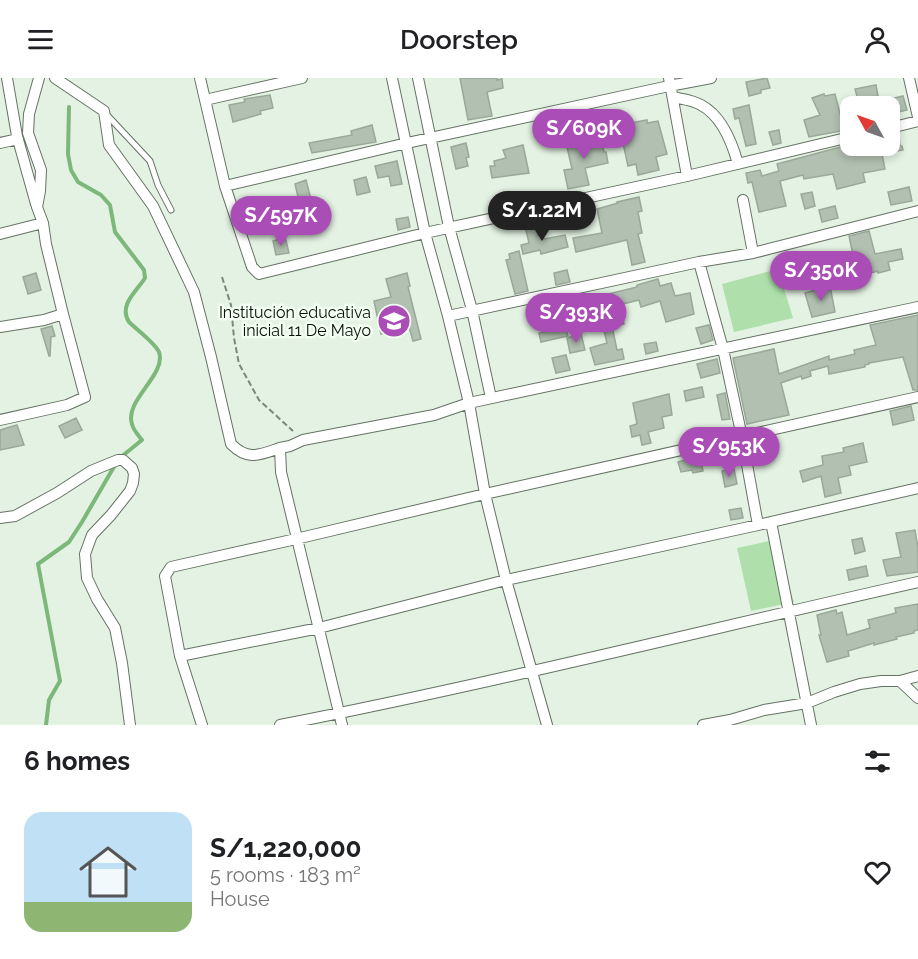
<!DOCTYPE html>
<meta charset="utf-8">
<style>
body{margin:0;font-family:Raleway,sans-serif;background:#f2f2f2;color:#202124;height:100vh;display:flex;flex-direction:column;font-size:22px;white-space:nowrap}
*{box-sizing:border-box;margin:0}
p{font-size:20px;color:#757577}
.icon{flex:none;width:33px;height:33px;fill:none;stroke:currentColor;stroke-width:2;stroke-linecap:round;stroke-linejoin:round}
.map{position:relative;height:647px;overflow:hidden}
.side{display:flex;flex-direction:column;background:#fff;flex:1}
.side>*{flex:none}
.needle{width:39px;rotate:310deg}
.fabs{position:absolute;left:840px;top:18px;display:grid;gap:12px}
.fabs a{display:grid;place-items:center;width:60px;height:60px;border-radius:12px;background:#fff;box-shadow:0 3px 9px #0003;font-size:30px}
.price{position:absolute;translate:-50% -51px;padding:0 14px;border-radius:21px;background:#ab4db6;color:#fff;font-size:20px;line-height:39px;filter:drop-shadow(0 2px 3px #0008)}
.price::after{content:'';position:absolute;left:50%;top:36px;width:18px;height:14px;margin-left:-9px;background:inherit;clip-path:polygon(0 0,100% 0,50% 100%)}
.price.selected{background:#222;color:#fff}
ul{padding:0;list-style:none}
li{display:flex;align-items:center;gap:18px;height:150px;padding:0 24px}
li span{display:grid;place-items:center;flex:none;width:168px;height:120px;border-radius:18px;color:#555}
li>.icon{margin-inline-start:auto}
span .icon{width:72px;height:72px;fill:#fffc;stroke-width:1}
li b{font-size:26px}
h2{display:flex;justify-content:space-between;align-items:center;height:72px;padding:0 24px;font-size:26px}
header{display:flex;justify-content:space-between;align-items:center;height:78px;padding:0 24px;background:#fff;font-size:27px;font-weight:600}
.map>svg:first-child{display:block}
.green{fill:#afe0ac}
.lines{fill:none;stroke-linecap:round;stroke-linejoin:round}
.stream{stroke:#7bb879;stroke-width:4}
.building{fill:#b1c0b0;stroke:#99a898;stroke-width:1.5}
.service-casing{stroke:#657264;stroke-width:7}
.minor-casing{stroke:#657264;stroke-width:12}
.path{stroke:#7c877c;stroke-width:2;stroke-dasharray:6 3;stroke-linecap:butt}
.service{stroke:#fff;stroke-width:5}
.minor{stroke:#fff;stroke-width:10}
.labels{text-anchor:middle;stroke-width:5;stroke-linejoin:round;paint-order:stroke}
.poi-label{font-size:16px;fill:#0a0f0a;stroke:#f2fff1;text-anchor:end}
</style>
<header><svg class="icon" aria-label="menu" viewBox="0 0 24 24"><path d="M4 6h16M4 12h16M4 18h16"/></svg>Doorstep<svg class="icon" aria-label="person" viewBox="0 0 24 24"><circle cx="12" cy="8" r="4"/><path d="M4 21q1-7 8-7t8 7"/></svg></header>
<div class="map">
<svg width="918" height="647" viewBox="0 0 918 647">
<rect width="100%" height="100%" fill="#e3f2e2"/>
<path class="green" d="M778 191 793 240 734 254 722 206Z
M774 462 794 524 751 533 737 470Z"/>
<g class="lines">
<path class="stream" d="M69 29 68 76 71 92 78 104 101 117 110 127 115 154 144 192 145 200C137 213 118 227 129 244 136 251 155 265 159 274 167 297 124 322 132 346 133 352 139 358 142 362L121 379
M46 647 49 622 60 603 38 486 69 464 82 444 115 387"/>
</g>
<path class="building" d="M460 0H497V2L502 1 503 10 487 14 492 38 468 42Z
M767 0 770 10 761 12V15L749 18 746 4Z
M876 7 878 18 858 22 855 11Z
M824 16 825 18 835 16 844 51H841V53L809 59 804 42 820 37 812 20Z
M270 17 273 30 260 33 261 36 233 44 229 27 245 24 244 21Z
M903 18 907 32 890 36V21Z
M749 27 756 66 746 68 739 40 735 41 733 31Z
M647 42V45L658 43 667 76 656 79 659 92 638 97 636 86 628 88 619 47Z
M372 47 376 64 312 75 309 65 352 57 351 53Z
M779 52 781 65 773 67 769 54Z
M898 56 900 67 897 68H902L903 72 882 76 885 91 863 95 865 104 837 111 833 96 804 101 803 97 780 103 786 128 759 134 752 104 748 105 746 95 760 92 762 98 779 93 777 86 844 68 845 73 864 68H890V57Z
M600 57 604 74H606L608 85 585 90 589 107 568 111 564 92 572 91 567 69 571 68 570 63Z
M466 65 469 79 466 80 468 88 456 91 451 69Z
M523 67 529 95 492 100 490 88H495L494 83 506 80 503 72Z
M397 83 402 106 391 108 389 98 378 100 375 88Z
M366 99 370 114 357 117 354 102Z
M306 102 312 125 300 128 295 106Z
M909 109 912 123 891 127 888 114Z
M812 114 815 128 805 131 801 116Z
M639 119 642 133 638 134 642 155 638 156 645 184 632 187 627 162 576 174 573 160 602 155 597 131 618 125 617 124Z
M835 128 838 140 822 144 819 132Z
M408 139 410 149 398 152 396 141Z
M535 146 538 158H543L544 161 565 157 568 169 541 176 540 172 523 176 521 167 529 165 525 148Z
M869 153 875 176 901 171 903 181 888 184 890 192 878 195V193L852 200 846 179 853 177 849 158Z
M285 159 289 175 276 177 273 163Z
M519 173 528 213 515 216 506 182 510 181 509 176Z
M567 192 570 204 556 207 554 195Z
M36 195 41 212 28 216 23 199Z
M407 195 410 208 408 209 421 261 413 263 409 249 381 256 374 223 391 219 386 201Z
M658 201 660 208 671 205 675 218 690 215 694 236 666 244 660 223 641 229 639 222 619 227 624 246 612 248 617 272 622 271 624 281 595 287 590 270 607 265 596 219 637 209V207Z
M830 208 835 234 812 239 805 215Z
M918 237V312H913L903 279 869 285V286L865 287V289L829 296 828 288 810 293 811 298 802 301 801 298 781 305 789 337 747 346 733 280 774 271 779 296 829 278V282L855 276 854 272 876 267 870 247Z
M709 247 713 262 701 266 696 250Z
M52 248 55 258 51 259 50 278H49L41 251Z
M565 249 568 258 541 264 539 255Z
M581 256 585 272 570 275 567 260Z
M656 264 658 273 646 276 644 266Z
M566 277 570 292 556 295 552 280Z
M717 281 720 295 701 300 697 286Z
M702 309 704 319 686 323 684 313Z
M725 315 730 341 722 342 717 317Z
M669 316 672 337 662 339 664 350 648 354 651 365 642 367 640 357 632 359 630 348 637 346 633 325Z
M911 328 914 342 893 347 890 333Z
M76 340 82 352 65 360 59 348Z
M17 347 24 367 0 372V352Z
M863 365 867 384 849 388 851 397 838 400 841 415 825 419 821 398 803 404 800 393 823 387 822 378 844 374 843 370Z
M700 378 703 393 693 395 692 392 681 394 678 384Z
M734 391 737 406 725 409 722 393Z
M741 430 743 440 731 442 729 432Z
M915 452 918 470V494L887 498 883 482 901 479 896 455Z
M862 460 865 473 855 476 852 462Z
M866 488 868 498 849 502 847 492Z
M918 526V552L914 553V555L896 559 897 561 874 567V565L848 573 849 578 827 584 819 557H821L817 537 836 532 837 536 842 534 847 557 870 550 868 542 896 535 895 530Z"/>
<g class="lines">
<defs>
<path id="service" d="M107 37 150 83 158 107 171 132"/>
<path id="minor" d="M7 0 17 58 36 126
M55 0 104 33 109 67 153 128 194 214 211 279 231 366C248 383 259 377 280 370
M200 0 225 108 252 189 259 196 425 155 687 98 850 59
M392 0 425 155 448 238 469 325 485 416 506 502 547 647
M418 0 449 149 472 232 491 320
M669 0 687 98
M909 0 918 39
M673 19C682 21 693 22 701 27 722 38 732 64 738 86
M205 22 302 0
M890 50 918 43
M0 65 18 61
M225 108 407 65 669 8 711 0
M743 122 753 175
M0 156 43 145
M699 184 723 271 742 359 758 447
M448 238 699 184 753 175 918 133
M0 249 44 242 63 236
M0 342 67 327 85 319 63 236 46 166 43 145 37 129 40 113 41 92 28 55 29 36 39 0
M0 440 15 438 57 415 91 393 118 382H123L132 390 134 396 133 405 130 413 111 437 92 457 85 476 87 500 97 521 115 550 122 585 130 647
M771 444 811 647
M180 578 319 550 506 502 758 447 918 410
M900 603 918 620
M202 647 180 578 165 498 171 489 296 461 485 416 918 319
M280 647C494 605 705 552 918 504
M342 647 281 394 280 370 290 368 303 362 434 337 469 325 918 229
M703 647 730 642 764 632 807 625 834 614 860 606 881 603H900L918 598"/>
</defs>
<use href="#service" class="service-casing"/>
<use href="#minor" class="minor-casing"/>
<path class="path" d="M222 199 231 227 234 260 239 286 259 322 293 353"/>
<use href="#service" class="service"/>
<use href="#minor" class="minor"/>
</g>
<defs>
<symbol id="school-disc" viewBox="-11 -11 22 22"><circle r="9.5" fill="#ab4db6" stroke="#f2fff1"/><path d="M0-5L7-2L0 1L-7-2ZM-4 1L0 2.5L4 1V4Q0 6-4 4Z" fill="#fff"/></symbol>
</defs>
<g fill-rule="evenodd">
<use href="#school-disc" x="375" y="224" width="38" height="38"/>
</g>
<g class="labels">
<g class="poi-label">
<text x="371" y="240">Institución educativa<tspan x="371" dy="18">inicial 11 De Mayo</tspan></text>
</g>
</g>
</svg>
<div class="fabs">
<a><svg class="needle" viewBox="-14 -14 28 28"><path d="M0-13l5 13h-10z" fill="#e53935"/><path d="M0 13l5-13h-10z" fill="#757577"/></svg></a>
</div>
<b class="price" style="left:584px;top:82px">S/609K</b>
<b class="price selected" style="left:542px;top:164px">S/1.22M</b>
<b class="price" style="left:281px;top:169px">S/597K</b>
<b class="price" style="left:821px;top:224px">S/350K</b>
<b class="price" style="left:576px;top:266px">S/393K</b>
<b class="price" style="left:729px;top:400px">S/953K</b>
</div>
<section class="side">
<h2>6 homes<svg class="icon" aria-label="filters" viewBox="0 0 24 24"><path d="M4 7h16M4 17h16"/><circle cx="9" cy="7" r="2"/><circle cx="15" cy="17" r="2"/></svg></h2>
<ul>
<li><span style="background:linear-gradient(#bfe0f5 75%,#8fb573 0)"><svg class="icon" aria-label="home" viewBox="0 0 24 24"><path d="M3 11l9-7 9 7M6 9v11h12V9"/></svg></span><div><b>S/1,220,000</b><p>5 rooms · 183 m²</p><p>House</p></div><svg class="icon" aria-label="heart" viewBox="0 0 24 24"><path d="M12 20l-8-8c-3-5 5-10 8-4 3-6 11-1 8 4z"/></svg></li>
</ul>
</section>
